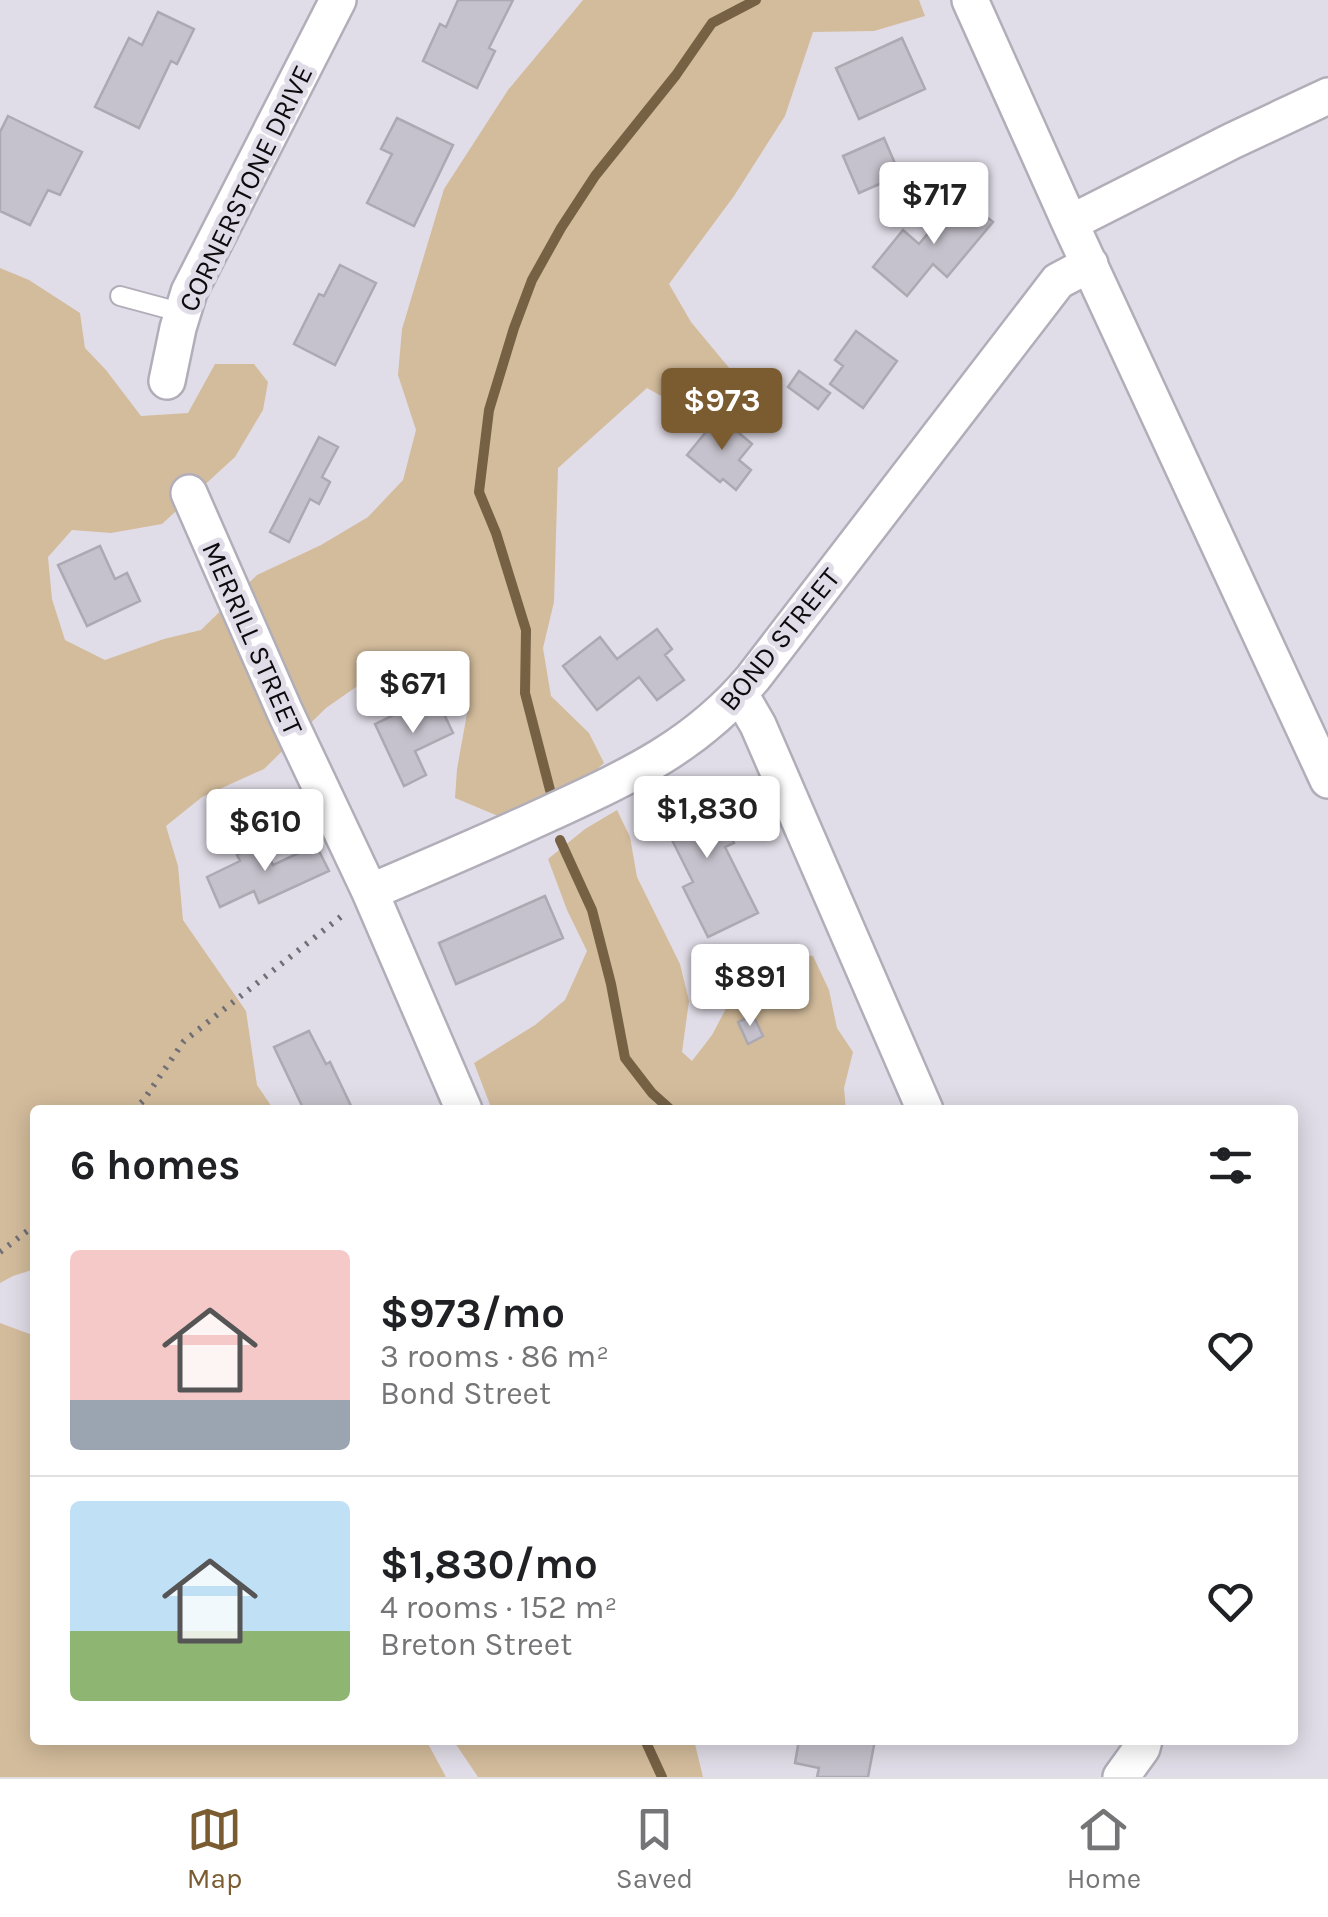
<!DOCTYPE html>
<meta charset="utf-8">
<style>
body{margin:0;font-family:Karla,sans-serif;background:#f6f6f6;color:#202124;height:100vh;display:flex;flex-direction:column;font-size:38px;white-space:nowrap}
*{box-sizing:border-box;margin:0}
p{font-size:32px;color:#757577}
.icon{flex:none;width:55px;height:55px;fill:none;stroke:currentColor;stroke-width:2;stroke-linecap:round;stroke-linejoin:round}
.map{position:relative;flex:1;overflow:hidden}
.details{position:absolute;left:30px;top:1105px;width:1268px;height:640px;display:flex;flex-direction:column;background:#fff;border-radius:10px;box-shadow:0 5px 25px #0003}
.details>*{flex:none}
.price{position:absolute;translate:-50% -85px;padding:0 22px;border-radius:10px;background:#fff;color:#222;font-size:32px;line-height:65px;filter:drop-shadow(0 2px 5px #0008)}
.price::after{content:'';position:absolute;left:50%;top:60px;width:30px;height:22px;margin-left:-15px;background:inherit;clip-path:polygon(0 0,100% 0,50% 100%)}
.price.selected{background:#7a5c30;color:#fff}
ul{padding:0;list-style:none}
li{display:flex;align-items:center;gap:30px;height:250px;padding:0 40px}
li+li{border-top:2px solid #e0e0e0}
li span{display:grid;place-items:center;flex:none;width:280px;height:200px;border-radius:10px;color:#555}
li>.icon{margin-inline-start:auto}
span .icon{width:120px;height:120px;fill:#fffc;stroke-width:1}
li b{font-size:42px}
h2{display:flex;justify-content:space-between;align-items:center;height:120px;padding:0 40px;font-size:42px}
.menu{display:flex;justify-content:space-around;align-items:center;height:140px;border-top:2px solid #e0e0e0;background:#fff;font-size:28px;color:#757577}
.menu a{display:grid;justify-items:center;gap:5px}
.menu .selected{color:#7a5c30}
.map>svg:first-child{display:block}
.green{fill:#d3bc9c}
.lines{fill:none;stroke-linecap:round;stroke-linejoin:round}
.stream{stroke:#766145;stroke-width:10}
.building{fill:#c6c2cd;stroke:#ada9b3;stroke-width:2.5}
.lane-casing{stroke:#b2aeb9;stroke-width:22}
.street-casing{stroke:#b2aeb9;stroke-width:40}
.path{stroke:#716f76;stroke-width:6;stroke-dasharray:2.5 8;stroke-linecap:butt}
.lane{stroke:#fff;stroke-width:18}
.street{stroke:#fff;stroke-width:35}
.labels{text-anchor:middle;stroke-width:10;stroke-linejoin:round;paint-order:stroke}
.street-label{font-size:28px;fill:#0c0b0e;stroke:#e1dde8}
</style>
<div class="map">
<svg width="1328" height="1777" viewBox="0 0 1328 1777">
<rect width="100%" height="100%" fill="#e1dde8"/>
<path class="green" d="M583 0H919L925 16 874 31 813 32 785 116 734 196 669 284 691 322 735 375 731 408 695 415 647 388 558 468 554 602 543 648 551 696 589 733 604 763 573 792 498 816 455 798 457 769 468 708 426 666 376 673 326 708 264 769 202 797 166 826 178 866 183 920 246 1011 257 1085 274 1110H35V1269L13 1276 0 1283V268L29 280 80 313 85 348 106 370 141 416 188 413 215 364H254L268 382 263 410 235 457 162 524 111 533 72 530 48 557 52 599 65 640 105 660 164 639 201 630 257 575 321 545 368 517 403 480 416 430 398 375 402 329 444 189 508 90Z
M617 810 630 837 637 877 680 964 689 1001 682 1052 692 1061 712 1035 738 986 779 954 813 956 829 990 837 1028 853 1052 844 1088 846 1110H492L474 1063 535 1025 565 1000 587 951 567 910 548 859 585 829Z
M0 1323 35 1336V1740H426L446 1777H0Z
M453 1740H694L703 1777H478Z"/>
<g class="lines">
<path class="stream" d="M550 790 525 693 526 630 496 533 479 492 489 410 514 328 532 280 561 228 595 176 676 75 712 23 756 0
M560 840 592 910 611 984 625 1058 652 1093 671 1110
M645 1740 662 1777"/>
</g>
<path class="building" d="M458 0H513L489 48 495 51 477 88 423 61 440 24 446 27Z
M158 12 194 29 177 64 171 61 139 128 95 107 129 38 142 45Z
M902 38 925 89 859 119 836 68Z
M8 116 82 152 60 195 48 190 30 225 0 211V132Z
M397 118 453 145 414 226 367 203 392 154 381 149Z
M884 138 900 175 859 193 843 156Z
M960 195 993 222 947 277 933 264 907 296 873 267 903 230 919 244Z
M340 265 376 283 335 365 294 344 319 294 324 296Z
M856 331 897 361 863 408 830 384 843 366 835 360Z
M799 371 830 393 818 409 788 387Z
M719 416 752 444 739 460 751 470 736 490 723 479 720 482 687 455Z
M319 437 338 447 322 477 330 482 319 504 310 499 289 542 270 532Z
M100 546 115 579 127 573 140 601 87 626 58 565Z
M657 629 672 649 665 655 684 680 657 700 639 677 597 710 563 666 600 637 617 659Z
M435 695 453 733 415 751 426 775 404 786 375 724Z
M705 784 734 843 725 847 758 913 708 937 683 887 693 882 656 808Z
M252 839 256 847 263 844 273 865 316 845 329 871 259 903 254 891 220 907 207 877 240 861 237 855 245 851 241 844Z
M545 896 563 938 456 984 439 943Z
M753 1015 763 1036 748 1044 738 1022Z
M309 1031 326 1064 330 1062 353 1110H304L274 1047Z
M799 1740H875L868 1777H817L819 1768 795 1763Z"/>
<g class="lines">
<defs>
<path id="lane" d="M120 296 183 313"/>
<path id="street" d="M970 0 1070 223 1328 780
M1070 223 1232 141 1328 96
M167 381 178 328 189 292 338 0
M189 493 285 712 370 892 464 1110
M740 694 758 725 925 1110
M370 892C431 866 492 840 552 812 630 776 696 746 753 678L1058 281 1090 264
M1121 1777 1142 1748 1144 1740"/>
</defs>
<use href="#lane" class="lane-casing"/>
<use href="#street" class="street-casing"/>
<path class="path" d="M133 1110 143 1101 184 1041 343 915
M0 1252 35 1225"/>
<use href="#lane" class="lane"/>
<use href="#street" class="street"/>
</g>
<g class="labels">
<g class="street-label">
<text transform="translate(245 188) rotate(-64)" y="10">CORNERSTONE DRIVE</text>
<text transform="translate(253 638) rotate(66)" y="10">MERRILL STREET</text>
<text transform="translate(779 639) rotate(-51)" y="10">BOND STREET</text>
</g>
</g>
</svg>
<b class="price" style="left:934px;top:247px">$717</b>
<b class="price selected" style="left:722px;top:453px">$973</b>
<b class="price" style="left:413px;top:736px">$671</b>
<b class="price" style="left:707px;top:861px">$1,830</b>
<b class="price" style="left:265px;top:874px">$610</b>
<b class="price" style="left:750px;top:1029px">$891</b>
<section class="details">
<h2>6 homes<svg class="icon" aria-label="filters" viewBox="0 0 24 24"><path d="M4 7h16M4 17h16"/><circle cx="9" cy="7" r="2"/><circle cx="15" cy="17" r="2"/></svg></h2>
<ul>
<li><span style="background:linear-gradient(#f6c9c9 75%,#9aa5b1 0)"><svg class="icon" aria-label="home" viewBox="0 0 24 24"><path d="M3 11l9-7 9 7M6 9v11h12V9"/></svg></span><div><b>$973/mo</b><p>3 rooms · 86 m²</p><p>Bond Street</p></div><svg class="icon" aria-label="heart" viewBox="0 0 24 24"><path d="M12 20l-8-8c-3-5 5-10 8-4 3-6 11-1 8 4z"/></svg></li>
<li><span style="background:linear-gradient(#bfe0f5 65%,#8fb573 0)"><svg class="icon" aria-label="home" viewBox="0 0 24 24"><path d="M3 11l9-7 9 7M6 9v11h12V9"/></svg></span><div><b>$1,830/mo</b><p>4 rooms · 152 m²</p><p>Breton Street</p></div><svg class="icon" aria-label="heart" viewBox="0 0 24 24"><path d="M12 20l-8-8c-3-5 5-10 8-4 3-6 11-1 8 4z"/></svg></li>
</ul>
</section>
</div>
<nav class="menu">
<a class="selected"><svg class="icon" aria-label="map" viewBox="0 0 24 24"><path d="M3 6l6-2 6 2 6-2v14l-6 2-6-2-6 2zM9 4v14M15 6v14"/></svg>Map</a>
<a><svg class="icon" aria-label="saved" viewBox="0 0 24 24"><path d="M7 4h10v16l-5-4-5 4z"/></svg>Saved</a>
<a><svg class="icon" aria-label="home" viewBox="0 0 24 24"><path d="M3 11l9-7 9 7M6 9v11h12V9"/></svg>Home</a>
</nav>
